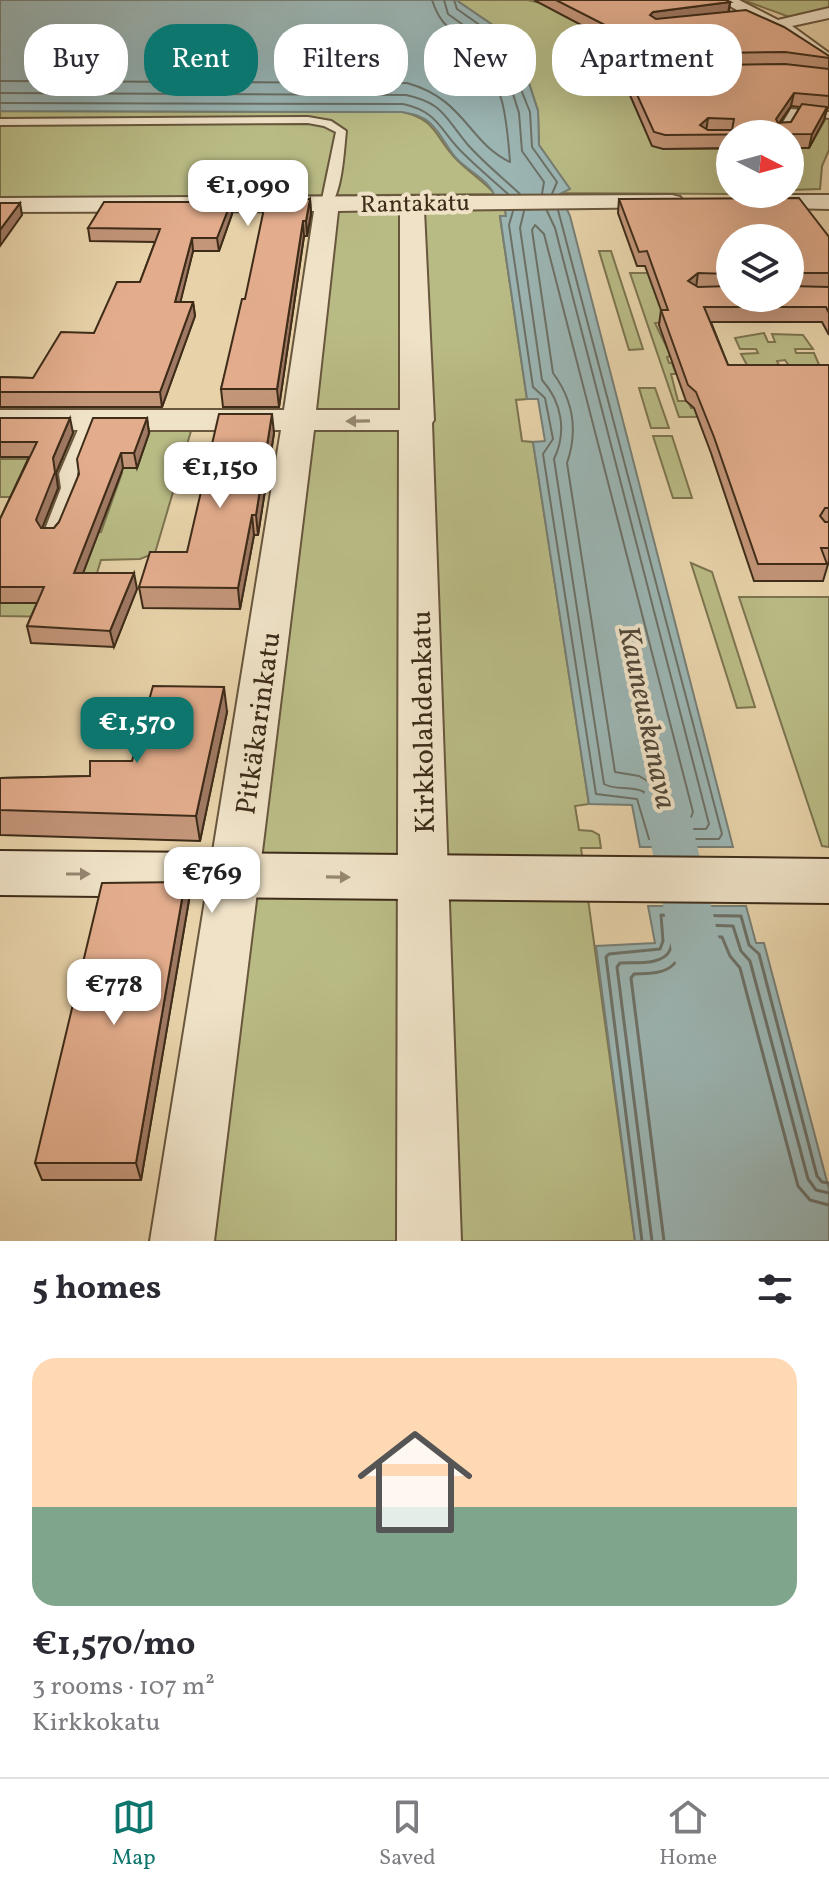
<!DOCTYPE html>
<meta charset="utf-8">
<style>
body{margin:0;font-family:Vollkorn,serif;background:#f7f7f7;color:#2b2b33;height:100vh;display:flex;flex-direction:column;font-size:30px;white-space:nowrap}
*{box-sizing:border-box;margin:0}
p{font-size:26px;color:#7c7c81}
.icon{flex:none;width:44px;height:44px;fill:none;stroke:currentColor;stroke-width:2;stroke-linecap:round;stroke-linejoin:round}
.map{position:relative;height:1241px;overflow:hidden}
.drawer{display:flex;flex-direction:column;background:#fff;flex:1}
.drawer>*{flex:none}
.guide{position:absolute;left:24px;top:24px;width:782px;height:72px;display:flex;gap:16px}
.needle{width:52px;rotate:96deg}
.tools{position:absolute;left:716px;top:120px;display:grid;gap:16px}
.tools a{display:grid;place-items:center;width:88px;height:88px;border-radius:50%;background:#fff;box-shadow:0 8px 32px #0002;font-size:40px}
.price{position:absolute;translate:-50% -68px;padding:0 18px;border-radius:16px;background:#fff;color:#222;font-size:26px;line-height:52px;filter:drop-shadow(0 2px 4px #0008)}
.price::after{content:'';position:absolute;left:50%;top:48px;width:24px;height:18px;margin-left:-12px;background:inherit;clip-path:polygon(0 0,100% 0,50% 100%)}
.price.active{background:#0f766e;color:#fff}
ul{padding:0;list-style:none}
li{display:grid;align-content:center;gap:16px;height:424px;padding:0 32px}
li span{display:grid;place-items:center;height:248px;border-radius:24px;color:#555}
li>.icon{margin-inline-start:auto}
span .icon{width:144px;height:144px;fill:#fffc;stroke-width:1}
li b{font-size:34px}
h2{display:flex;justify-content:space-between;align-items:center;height:96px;padding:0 32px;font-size:34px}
.pill{padding:0 28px;border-radius:32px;background:#fff;box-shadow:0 8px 32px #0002;font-size:28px;line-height:72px}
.pill.active{background:#0f766e;color:#fff}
.dock{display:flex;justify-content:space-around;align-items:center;height:112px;border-top:2px solid #e1e1e2;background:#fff;font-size:22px;color:#7c7c81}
.dock a{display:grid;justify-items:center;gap:4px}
.dock .active{color:#0f766e}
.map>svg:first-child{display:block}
.green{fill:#b9bb85;stroke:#7c744f;stroke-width:2}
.water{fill:#9bb5b3;stroke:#767e75;stroke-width:2}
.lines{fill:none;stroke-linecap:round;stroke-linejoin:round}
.shore-far1{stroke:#6c7066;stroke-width:2}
.shore{stroke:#6c7066;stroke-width:3}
.canal{fill:#9bb5b3;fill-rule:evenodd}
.lane-casing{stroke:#68563d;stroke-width:4}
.street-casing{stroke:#68563d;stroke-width:4}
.secondary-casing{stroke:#3e2c19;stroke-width:4}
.lane{fill:#efe2c7;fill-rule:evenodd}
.street{fill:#efe2c7;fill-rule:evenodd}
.secondary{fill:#efe2c7;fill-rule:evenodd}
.wall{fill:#c39579;stroke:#3e2c19;stroke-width:2;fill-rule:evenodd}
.shaded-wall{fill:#9f7963;stroke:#3e2c19;stroke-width:2}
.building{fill:#e3ad8d;stroke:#3e2c19;stroke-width:2;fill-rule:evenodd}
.oneway{fill:#968770}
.labels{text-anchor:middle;stroke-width:8;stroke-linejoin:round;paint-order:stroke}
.far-street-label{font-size:24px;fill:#3e2c19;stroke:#efe2c7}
.street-label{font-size:28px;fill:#3e2c19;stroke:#efe2c7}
.water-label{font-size:30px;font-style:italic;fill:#514738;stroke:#efe2c7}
</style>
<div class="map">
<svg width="829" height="1241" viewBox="0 0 829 1241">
<rect width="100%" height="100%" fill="#e7d2a9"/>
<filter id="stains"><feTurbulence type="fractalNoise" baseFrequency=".0025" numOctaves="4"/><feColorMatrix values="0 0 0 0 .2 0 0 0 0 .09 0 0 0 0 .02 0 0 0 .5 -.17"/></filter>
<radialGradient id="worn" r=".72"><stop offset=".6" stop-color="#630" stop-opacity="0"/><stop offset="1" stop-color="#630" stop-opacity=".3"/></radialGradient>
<path class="green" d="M456 0H528L545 4 604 37 611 36 627 79 811 88 662 146 664 149H730V194L559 193 569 188 539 145 538 111 524 68 512 47 497 28Z
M743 0H829V10L795 19Z
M0 111 402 112C437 119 435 138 457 160 469 172 483 181 495 194L0 198Z
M826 118H829V150L822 166 820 189 790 190V148H809Z
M505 209 506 216 500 217 527 399 516 400 522 441 533 442 589 804 575 806 579 830 592 831 599 835 601 848H581L635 1241H210L333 211Z
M599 251H611L643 349 629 350Z
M630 273H648L666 322 655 323 671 356 667 357 669 363H672L676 374H671L678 401H688L691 408H829V416L679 417Z
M764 333 768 342H775L772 334 803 335 813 349H795L796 353H814L820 367 792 370 785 360 777 361 781 370 747 365 741 354 758 353 756 349H740L735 338Z
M639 388H655L669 428H651Z
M150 431H191L155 553 140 559 101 560 92 589 58 617 0 616V546L101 532 122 473 84 462 137 468Z
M653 436H672L692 498H673Z
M0 459H65L62 467 23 478 11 497H0Z
M691 563 712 572 755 707 737 708Z
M739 597H829V847L822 846Z"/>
<path class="water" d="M0 0H456L497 28 512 47 524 68 538 111 539 145 570 189 560 194 570 216 733 847H640L632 805 589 804 533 442 545 441 538 399H527L500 216H506L504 200H496C492 181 469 172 457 159 447 149 442 134 431 124 423 116 413 114 402 112L0 111Z
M648 906H746L756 943H764L829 1189V1241H635L596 946 655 943Z"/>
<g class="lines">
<path class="shore-far1" d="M444 0 448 14 484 40 507 75 519 113 522 151 544 182 542 194
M454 0 457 9 491 33 506 52 530 112 532 147 557 182 552 194
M0 81 407 83C465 99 468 142 510 162 507 121 504 83 476 50 456 28 443 33 432 0
M0 93 406 95C444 103 445 118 468 145 484 163 503 178 520 194
M0 103 403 104C440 112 440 132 465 155 479 169 494 181 508 194
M513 211 509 225 533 387 545 398 553 439 543 454 596 794 637 799 649 839H719L722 834 558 210
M524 211 520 228 542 380C562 402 567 432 554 459L604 784C616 791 631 785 644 792L657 829H706L709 824 555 228 547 211
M535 225 544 234 693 812 691 817H667L651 783 639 776 615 772 567 463C578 431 573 400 553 373L532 230Z"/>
<path class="shore" d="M642 1241 606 957 609 954 660 949 663 941 661 915 741 916 749 945 759 954 817 1176 822 1182 829 1183
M652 1241 617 967 620 963C634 962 663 966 670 950 674 941 670 932 674 924L733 926 741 951 750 961 808 1179 816 1190 829 1193
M664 1241 631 978 634 974C670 973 676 970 688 936L722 937 730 956 740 968 798 1186 810 1200 829 1205"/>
<path class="canal" d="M664 781 680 786 686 798 723 957 716 972 698 978 680 972 673 957 642 798 648 786Z"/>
<defs>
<path id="lane" d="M791 109 829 112V118L798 114 786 134H776Z
M308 117 331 121 346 131C344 149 342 199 327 208L321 204 336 132 324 126 308 123 0 125V119Z
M90 415 98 420 77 474 79 488 60 537 57 541H45L42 537 61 488 59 474 82 420Z"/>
<path id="street" d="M719 0H739L778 20 829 8V18L792 26 829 53V66L782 35Z
M672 195 680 197 684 202 680 207 424 210 434 420 432 423 461 1241H397L399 430H314L214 1241H150L281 430H0V410H284L314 211 0 212V198ZM400 210V410H316L338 211Z
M748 195H829V209L740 207 736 202 740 197Z"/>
<path id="secondary" d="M0 851 829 859V903L0 895Z"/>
</defs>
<use href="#lane" class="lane-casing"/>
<use href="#street" class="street-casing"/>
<use href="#secondary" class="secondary-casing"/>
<use href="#lane" class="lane"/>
<use href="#street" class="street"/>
<use href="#secondary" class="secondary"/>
</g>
<path class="wall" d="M534 0H725L730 2 729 12 829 56V108L827 109 824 120 809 148H790V134H730V148L663 149 652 146 623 79H619L604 37ZM791 106 800 107 791 122 780 123Z
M310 199 311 214 307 236H304L279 407H223L221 389 245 299Z
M619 199 829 237V335L822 322H711L728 365H829V561L823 581H754L711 453 694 408 686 401 659 325 661 310 645 266H637L618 213ZM730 238 790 298H730Z
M232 214 219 251H193L180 302H193L195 316 162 407H0V377L33 378 94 333 140 282 155 242 90 241 88 228Z
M0 418 73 433 56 473 58 488 42 528H54L59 522 147 418 149 433 137 468H123L83 573 137 589 114 647 31 643 27 626 37 603H0V519L29 457H0Z
M274 433 258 535H254L240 609 143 608 139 587 187 552Z
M227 712 200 841 0 835V778L90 776 132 761Z
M189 900 141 1180H42L35 1163Z"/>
<path class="shaded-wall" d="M730 2 728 14 652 23 650 15 653 12Z
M717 53 715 65 709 58Z
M794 93 791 106 773 132 776 119Z
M827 107 824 120 809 148 812 134Z
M708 118 706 132 700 125Z
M310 199 311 214 307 236 306 221Z
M231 202 232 214 219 251 217 238Z
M20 203 22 215 0 246V230Z
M303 221 304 236 279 407 277 389Z
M192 238 193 251 177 316 175 302Z
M698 273 696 288 688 281Z
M193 302 195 316 162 407 160 392Z
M272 414 274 433 258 535 256 515Z
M70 418 73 433 56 473 58 488 39 536 36 520 53 458Z
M147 418 149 433 137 468 134 453Z
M121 453 123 468 77 589 74 573Z
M252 515 254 535 240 609 238 588Z
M134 573 137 589 114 647 110 631Z
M224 687 227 712 200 841 196 816Z
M185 882 189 900 141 1180 136 1163Z"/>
<path class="building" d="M556 0H725L730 2 653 12 650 15 656 19 746 10 784 27 829 56V58L785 52 717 53 709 58 717 65 785 64 829 69V96L794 93 776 119 778 123 791 122 802 104 827 107 812 134 665 135 654 132 624 66H620L605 25ZM708 118 734 119 732 130H708L700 125Z
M799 198 829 237V273H793L790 277V238H730V274L698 273 688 281 698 287 730 286V298H790V286L829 287V313L826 307H704L728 365H829V508H825L820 516 825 522H829V548H821L827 564H758L714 437 696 392 688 385 661 310H668L647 251 639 252 619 199Z
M266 199H310L306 221H303L277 389H221L242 299H245Z
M104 202H231L217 238H192L175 302H193L160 392H0V377L33 378 61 332 94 333 117 282H140L160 229 88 228Z
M0 203H20L0 230Z
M219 414H272L256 515H252L238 588 139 587 150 552H187Z
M0 418H70L53 458 55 472 36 520 41 528H54L59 522 79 474 77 459 93 418H147L134 453H121L74 573H134L110 631 27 626 44 587H0V519L37 442H0Z
M153 686 224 687 196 816 0 810V778L90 776V761H132Z
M185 882 136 1163H35L102 883Z"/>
<defs><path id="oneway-solid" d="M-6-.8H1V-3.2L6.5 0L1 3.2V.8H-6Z" transform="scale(2)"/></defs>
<g class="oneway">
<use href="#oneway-solid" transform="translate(358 421) rotate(179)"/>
<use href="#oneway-solid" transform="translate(78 874)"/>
<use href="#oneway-solid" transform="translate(338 877) rotate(1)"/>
</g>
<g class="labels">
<g class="far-street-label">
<text transform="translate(415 203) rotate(-1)" y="8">Rantakatu</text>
</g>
<g class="street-label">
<text transform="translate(422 722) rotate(-91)" y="10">Kirkkolahdenkatu</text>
<text transform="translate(257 723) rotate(-82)" y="10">Pitkäkarinkatu</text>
</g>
<g class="water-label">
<text transform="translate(648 717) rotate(78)" y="10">Kauneuskanava</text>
</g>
</g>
<rect width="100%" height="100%" filter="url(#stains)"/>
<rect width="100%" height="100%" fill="url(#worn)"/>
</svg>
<div class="tools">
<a><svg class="needle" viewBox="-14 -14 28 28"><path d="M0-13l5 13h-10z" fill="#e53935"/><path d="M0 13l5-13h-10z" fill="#7c7c81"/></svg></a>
<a><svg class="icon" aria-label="layers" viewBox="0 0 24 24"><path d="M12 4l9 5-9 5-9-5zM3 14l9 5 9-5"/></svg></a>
</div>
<b class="price" style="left:248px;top:228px">€1,090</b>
<b class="price" style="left:220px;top:510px">€1,150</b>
<b class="price active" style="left:137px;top:765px">€1,570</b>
<b class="price" style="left:212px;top:915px">€769</b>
<b class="price" style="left:114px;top:1027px">€778</b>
<div class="guide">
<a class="pill">Buy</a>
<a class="pill active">Rent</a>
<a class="pill">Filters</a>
<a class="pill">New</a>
<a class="pill">Apartment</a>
</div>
</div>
<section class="drawer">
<h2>5 homes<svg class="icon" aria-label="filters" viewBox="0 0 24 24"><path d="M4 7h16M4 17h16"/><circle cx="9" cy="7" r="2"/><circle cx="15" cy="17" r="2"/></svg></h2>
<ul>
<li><span style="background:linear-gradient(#ffd9b3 60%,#7fa58c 0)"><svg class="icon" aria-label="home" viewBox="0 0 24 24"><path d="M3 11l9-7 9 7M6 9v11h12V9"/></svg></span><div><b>€1,570/mo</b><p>3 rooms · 107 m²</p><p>Kirkkokatu</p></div></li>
</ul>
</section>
<nav class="dock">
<a class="active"><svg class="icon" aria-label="map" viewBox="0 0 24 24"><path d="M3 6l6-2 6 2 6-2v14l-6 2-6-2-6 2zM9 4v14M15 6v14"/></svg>Map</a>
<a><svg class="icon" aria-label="saved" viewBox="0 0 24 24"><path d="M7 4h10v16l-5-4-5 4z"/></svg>Saved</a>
<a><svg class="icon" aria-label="home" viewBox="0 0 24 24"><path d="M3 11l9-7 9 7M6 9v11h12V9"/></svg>Home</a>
</nav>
